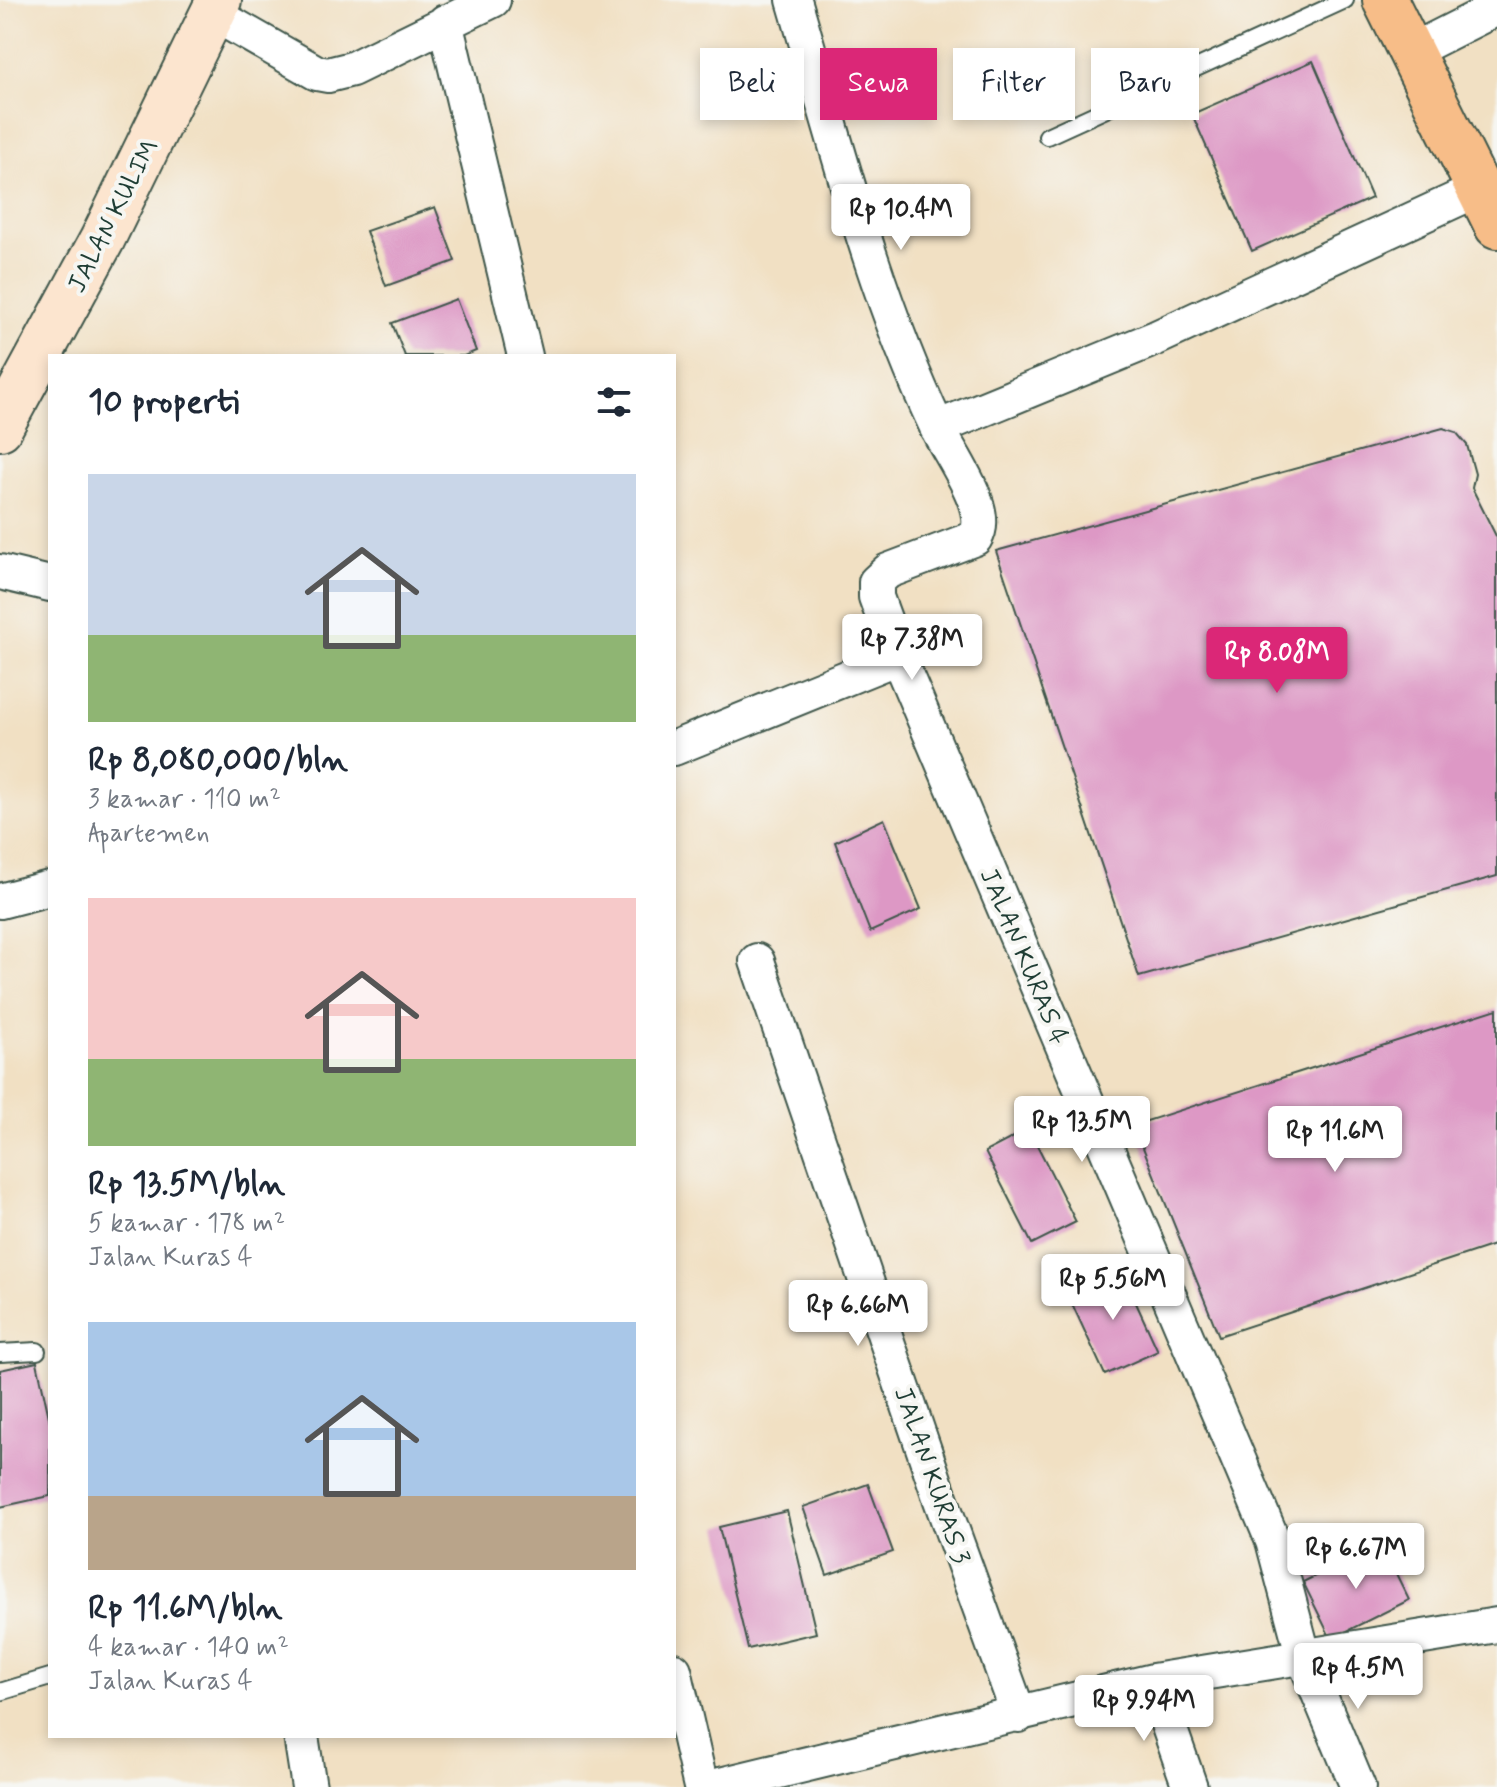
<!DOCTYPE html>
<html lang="id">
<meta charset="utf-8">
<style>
body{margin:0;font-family:Mynerve,sans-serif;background:#f6f6f7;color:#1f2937;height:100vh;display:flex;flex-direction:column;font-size:30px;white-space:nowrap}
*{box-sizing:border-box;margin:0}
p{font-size:26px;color:#747a83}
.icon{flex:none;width:44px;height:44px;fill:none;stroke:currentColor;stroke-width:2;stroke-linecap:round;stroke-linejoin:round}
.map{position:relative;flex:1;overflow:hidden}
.sheet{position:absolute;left:48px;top:354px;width:628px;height:1384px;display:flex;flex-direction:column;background:#fff;border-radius:0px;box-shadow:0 4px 12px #0003}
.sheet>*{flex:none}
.banner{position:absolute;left:700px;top:48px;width:676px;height:72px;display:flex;gap:16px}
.price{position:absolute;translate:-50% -68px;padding:0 18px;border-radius:8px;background:#fff;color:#222;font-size:26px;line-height:52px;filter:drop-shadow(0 2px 4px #0008)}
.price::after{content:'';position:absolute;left:50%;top:48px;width:24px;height:18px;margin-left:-12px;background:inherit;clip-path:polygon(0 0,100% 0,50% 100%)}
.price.selected{background:#db2777;color:#fff}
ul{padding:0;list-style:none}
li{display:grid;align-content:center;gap:16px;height:424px;padding:0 40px}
li span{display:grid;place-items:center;height:248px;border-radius:0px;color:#555}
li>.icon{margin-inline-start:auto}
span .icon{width:144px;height:144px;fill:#fffc;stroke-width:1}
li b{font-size:34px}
h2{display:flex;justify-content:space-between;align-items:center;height:96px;padding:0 40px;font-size:34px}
.pill{padding:0 28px;border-radius:0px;background:#fff;box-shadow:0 4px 12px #0003;font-size:28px;line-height:72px}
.pill.selected{background:#db2777;color:#fff}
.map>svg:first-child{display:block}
.building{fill:#dd98c5}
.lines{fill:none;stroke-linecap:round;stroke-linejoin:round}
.lane-casing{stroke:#3e5549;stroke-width:20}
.street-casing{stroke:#3e5549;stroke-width:38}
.secondary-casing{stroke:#3e5549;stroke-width:48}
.primary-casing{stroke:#3e5549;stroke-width:48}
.lane{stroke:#fff;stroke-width:16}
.street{stroke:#fff;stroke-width:34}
.secondary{stroke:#fce5cf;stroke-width:44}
.primary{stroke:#f7bd88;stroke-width:44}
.labels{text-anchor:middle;stroke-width:8;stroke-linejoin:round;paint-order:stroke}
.street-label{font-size:26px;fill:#1f3d34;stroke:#f6f6f2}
</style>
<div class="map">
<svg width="1497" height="1787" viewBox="0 0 1497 1787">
<rect width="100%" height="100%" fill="#f6f6f2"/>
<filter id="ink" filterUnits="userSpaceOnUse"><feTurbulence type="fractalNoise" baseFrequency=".0125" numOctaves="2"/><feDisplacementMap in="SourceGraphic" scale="16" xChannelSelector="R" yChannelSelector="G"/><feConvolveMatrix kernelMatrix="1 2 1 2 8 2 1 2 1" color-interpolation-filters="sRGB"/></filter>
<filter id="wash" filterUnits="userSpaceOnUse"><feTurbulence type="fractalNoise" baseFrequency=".006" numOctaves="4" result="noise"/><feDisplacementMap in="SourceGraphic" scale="32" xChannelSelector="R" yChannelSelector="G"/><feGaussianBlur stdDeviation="1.8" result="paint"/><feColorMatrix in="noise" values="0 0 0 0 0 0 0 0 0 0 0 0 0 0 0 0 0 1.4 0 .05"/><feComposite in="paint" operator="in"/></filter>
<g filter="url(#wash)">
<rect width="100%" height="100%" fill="#f1e0c3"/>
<g id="blocks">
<path class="building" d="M1313 61 1372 198 1252 251 1192 114Z
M435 207 455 261 386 286 366 231Z
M456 299 476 351 464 356H405L392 323Z
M1443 428 1456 432 1467 445 1475 474 1472 488 1497 538V876L1139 977 996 551Z
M884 819 921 909 870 932 835 842Z
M1497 1009V1244L1219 1336 1134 1125Z
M1029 1129 1076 1222 1032 1244 985 1152Z
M1120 1268 1158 1351 1105 1375 1067 1293Z
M37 1362 50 1422V1496L0 1507V1370Z
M868 1484 893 1552 827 1575 803 1507Z
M787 1511 816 1633 748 1649 719 1527Z
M1381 1543 1409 1600 1331 1639 1303 1582Z"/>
</g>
</g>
<g filter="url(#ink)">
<use href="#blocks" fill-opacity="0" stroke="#3e5549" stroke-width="2"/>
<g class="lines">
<defs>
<path id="lane" d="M1047 136 1345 0
M0 1353 37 1351
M0 1692 50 1677"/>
<path id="street" d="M212 13 317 73 328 75 352 69 493 0
M445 22 525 356
M1410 52 1497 8
M937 428 1156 338 1479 189
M0 572 50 584
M898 657 1273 1541 1304 1658 1358 1787
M674 748 898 657 876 597V582L888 571 975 538C993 510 949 454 937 427 873 292 836 143 794 0
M0 901 50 888
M757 961 941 1500 1019 1715
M674 1670 701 1787
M1153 1681 1190 1787
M301 1736 309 1787
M712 1787 1153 1681 1497 1625"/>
<path id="secondary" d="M0 428 102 240 219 0"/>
<path id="primary" d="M1385 0 1497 226"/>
</defs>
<use href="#lane" class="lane-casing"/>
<use href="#street" class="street-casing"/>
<use href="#secondary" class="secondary-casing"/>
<use href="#primary" class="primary-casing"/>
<use href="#lane" class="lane"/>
<use href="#street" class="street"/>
<use href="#secondary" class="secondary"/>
<use href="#primary" class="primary"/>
</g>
</g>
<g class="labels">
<g class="street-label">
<text transform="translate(112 215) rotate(-63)" y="9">JALAN KULIM</text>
<text transform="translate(1025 956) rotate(67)" y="9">JALAN KURAS 4</text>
<text transform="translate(933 1475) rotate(71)" y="9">JALAN KURAS 3</text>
</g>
</g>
</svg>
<b class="price" style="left:901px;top:252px">Rp 10.4M</b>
<b class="price" style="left:912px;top:682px">Rp 7.38M</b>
<b class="price selected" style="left:1277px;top:695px">Rp 8.08M</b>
<b class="price" style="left:1082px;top:1164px">Rp 13.5M</b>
<b class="price" style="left:1335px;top:1174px">Rp 11.6M</b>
<b class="price" style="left:1113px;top:1322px">Rp 5.56M</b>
<b class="price" style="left:858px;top:1348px">Rp 6.66M</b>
<b class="price" style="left:1356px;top:1591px">Rp 6.67M</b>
<b class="price" style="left:1358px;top:1711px">Rp 4.5M</b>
<b class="price" style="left:1144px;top:1743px">Rp 9.94M</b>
<div class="banner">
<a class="pill">Beli</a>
<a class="pill selected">Sewa</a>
<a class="pill">Filter</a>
<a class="pill">Baru</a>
</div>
<section class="sheet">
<h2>10 properti<svg class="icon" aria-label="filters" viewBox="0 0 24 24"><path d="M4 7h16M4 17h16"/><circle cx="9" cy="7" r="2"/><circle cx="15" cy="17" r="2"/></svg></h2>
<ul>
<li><span style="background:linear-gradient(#c9d6e8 65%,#8fb573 0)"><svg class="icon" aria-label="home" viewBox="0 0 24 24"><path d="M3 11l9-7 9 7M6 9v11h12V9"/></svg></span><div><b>Rp 8,080,000/bln</b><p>3 kamar · 110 m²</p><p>Apartemen</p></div></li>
<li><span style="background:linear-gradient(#f6c9c9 65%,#8fb573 0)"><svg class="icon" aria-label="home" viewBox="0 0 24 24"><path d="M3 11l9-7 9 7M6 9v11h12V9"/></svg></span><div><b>Rp 13.5M/bln</b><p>5 kamar · 178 m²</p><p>Jalan Kuras 4</p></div></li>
<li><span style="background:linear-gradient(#a9c7e8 70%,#b9a48a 0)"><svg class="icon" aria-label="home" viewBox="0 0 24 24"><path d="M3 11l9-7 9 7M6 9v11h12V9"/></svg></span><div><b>Rp 11.6M/bln</b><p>4 kamar · 140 m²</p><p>Jalan Kuras 4</p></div></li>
</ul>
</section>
</div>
